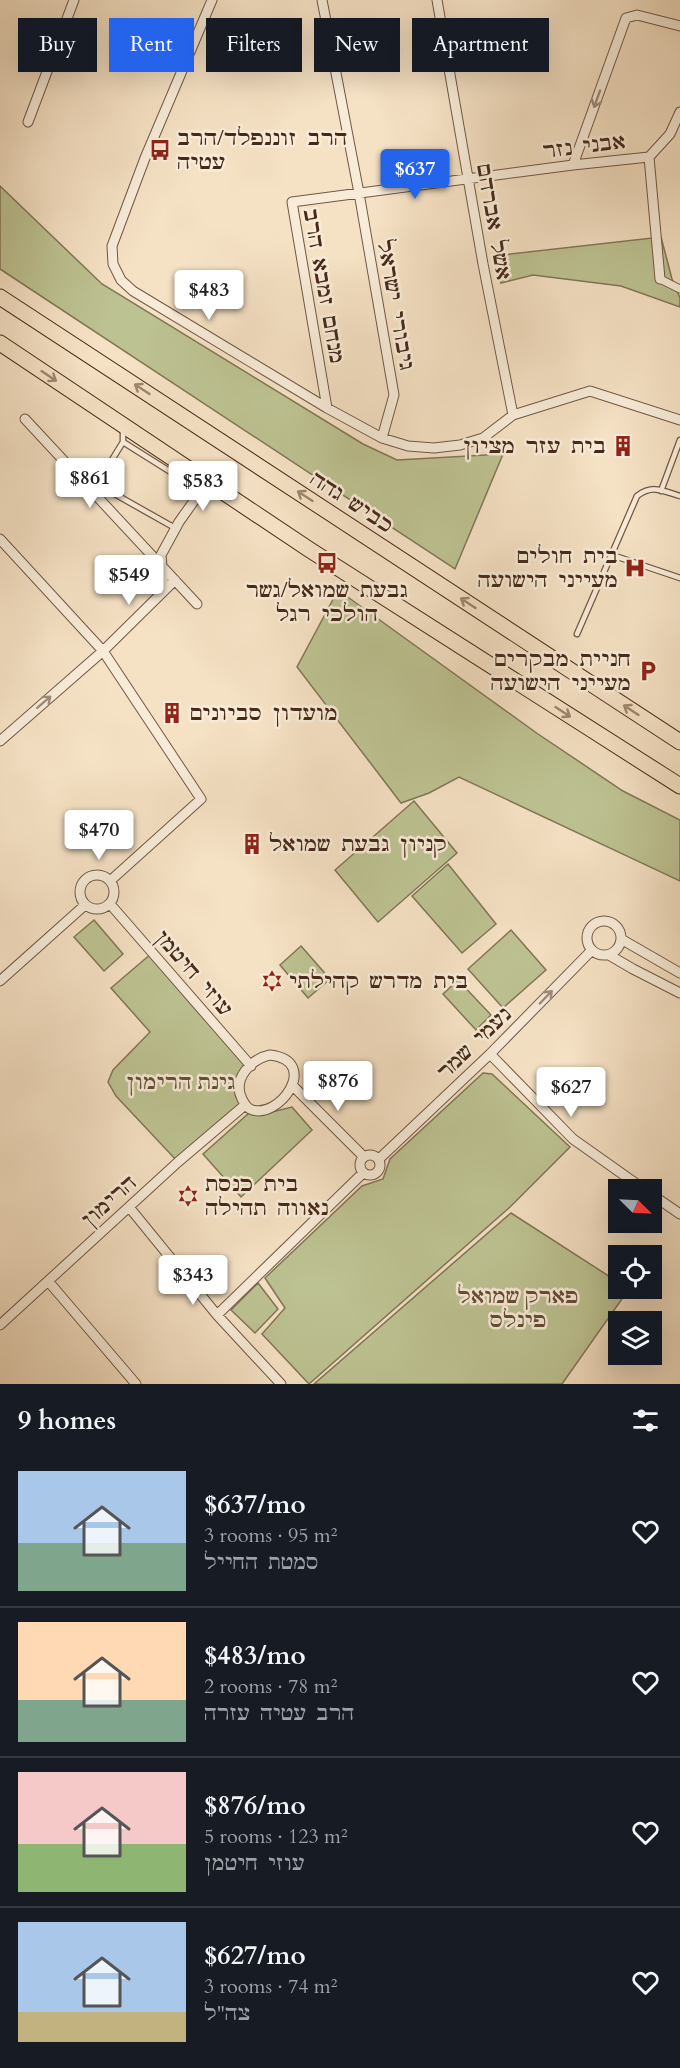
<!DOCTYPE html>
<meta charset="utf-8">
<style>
body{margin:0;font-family:Cardo,"Frank Ruhl Libre",serif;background:#20242c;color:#f1f3f6;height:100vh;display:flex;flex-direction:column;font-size:22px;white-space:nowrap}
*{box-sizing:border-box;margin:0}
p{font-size:20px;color:#9ea1a6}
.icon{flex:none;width:33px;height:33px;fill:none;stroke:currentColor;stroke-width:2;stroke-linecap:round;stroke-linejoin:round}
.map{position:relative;height:1384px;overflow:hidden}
.details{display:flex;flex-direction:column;background:#171b24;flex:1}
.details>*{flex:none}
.top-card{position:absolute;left:18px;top:18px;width:645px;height:54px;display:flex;gap:12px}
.needle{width:39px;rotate:114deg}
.tools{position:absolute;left:608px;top:1179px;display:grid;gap:12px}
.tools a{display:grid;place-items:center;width:54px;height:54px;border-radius:0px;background:#171b24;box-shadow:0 6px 24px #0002;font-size:30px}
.price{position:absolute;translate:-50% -51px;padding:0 14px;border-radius:6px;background:#fff;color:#222;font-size:20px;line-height:39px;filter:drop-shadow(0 2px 3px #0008)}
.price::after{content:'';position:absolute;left:50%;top:36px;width:18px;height:14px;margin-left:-9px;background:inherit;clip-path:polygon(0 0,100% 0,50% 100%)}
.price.active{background:#2563eb;color:#fff}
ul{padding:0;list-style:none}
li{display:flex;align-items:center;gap:18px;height:150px;padding:0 18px}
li+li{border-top:2px solid #363941}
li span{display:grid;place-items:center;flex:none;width:168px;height:120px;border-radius:0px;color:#555}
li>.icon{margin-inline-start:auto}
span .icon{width:72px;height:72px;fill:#fffc;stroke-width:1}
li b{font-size:26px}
h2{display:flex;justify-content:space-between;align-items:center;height:72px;padding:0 18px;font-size:26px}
.tag{padding:0 21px;border-radius:0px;background:#171b24;box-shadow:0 6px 24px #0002;font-size:21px;line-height:54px}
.tag.active{background:#2563eb;color:#fff}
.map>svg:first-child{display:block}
.green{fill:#bdc292;stroke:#827656;stroke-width:1.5}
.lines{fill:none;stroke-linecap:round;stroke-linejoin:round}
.service-casing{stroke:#725744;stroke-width:7}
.pedestrian-casing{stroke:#725744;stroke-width:9}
.minor-casing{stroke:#725744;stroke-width:11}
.trunk-casing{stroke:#472919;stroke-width:17}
.service{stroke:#f8ecd9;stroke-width:4.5}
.pedestrian{stroke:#f8ecd9;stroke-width:7}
.minor{stroke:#f8ecd9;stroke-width:9}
.trunk{stroke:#f5e1c4;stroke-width:15}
.oneway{stroke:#a08a79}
.oneway2{stroke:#9e856e}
.labels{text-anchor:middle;stroke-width:5;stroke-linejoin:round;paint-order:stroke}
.poi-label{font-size:21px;fill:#472919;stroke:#f8ecd9;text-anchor:start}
.street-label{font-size:21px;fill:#472919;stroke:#f8ecd9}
.park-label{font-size:21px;font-style:italic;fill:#644f37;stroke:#f8ecd9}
</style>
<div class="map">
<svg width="680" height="1384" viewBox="0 0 680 1384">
<rect width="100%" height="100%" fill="#f5e1c4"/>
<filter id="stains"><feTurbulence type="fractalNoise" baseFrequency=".00333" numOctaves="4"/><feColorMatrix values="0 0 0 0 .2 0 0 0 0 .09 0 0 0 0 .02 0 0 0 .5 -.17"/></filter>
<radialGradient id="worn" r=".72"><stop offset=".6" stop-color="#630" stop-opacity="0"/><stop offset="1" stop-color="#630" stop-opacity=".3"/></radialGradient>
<path class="green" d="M0 186 102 284 363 444 397 460 503 454 455 569 0 269Z
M661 237 672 279 680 298V307L621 286 533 275 501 283 492 256Z
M338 590 538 734 623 791 680 820V881L459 777 429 793 401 803 297 667Z
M414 801 457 853 378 922 335 870Z
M448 864 496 924 462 953 412 896Z
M94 920 123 954 104 971 74 937Z
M511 930 546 970 503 1008 468 969Z
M301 946 330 979 308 998 280 965Z
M152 953 251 1066 239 1081 245 1105 178 1162 116 1096 108 1082 113 1070 150 1032 111 988Z
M458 980 491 1015 476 1030 443 994Z
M483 1073 492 1074 570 1147 510 1207 309 1384 262 1334 285 1308 265 1278 362 1186 383 1179 390 1159Z
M292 1107 312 1130 241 1197 203 1154 249 1113 264 1114Z
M511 1213 618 1282V1288L629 1289 562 1384H314Z
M258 1283 278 1309 255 1333 231 1310Z"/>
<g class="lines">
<defs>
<path id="service" d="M123 428V442L201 491
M123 442 97 484 175 528
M661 491 680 440
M612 555 680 578
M577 634 637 496C653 484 663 491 680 496"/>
<path id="pedestrian" d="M660 279 680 289"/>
<path id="minor" d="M212 0 145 158 112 246 113 264 121 280 133 291 327 408 382 438 408 446 434 448 460 445 483 438 513 415 590 391 680 420
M322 0 359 193 394 395 382 438
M437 0 483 264 513 415
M28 122 74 0
M649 157 660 279
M573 165 626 18 637 15 680 26
M327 408 292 202 573 165 649 157 670 134 680 112
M25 419 197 604
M0 539 103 651 201 799 110 881
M164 591 161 555 179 522 201 491H211L219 493
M0 741 103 651 175 580
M80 892a17 17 0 1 1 34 0a17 17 0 1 1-34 0Z
M110 904 251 1066
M587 938a17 17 0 1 1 34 0a17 17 0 1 1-34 0Z
M621 939 680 973
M609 955 633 969 680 993
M0 981 85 905
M490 1054 573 1139 645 1190
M270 1055C322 1061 278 1122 250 1109 246 1107 244 1103 242 1099 232 1079 251 1059 270 1055Z
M293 1086 364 1157
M360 1165a10 10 0 1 1 20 0a10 10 0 1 1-20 0Z
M379 1159 490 1054 592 950
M651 1194 680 1214
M129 1207 217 1315 281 1384
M48 1281 136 1384
M217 1315 363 1173
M0 1325 178 1162 245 1105"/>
<path id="trunk" d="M0 297 680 742
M0 343 310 550 680 786"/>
</defs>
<use href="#service" class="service-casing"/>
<use href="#pedestrian" class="pedestrian-casing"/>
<use href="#minor" class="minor-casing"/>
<use href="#trunk" class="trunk-casing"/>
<use href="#service" class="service"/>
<use href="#pedestrian" class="pedestrian"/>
<use href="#minor" class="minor"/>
<use href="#trunk" class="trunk"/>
</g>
<defs><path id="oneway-shaft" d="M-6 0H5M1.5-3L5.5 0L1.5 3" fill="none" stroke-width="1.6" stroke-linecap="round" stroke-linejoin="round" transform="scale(1.5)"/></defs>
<g class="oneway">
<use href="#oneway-shaft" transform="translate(597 99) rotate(110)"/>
<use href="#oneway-shaft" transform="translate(44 702) rotate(-41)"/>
<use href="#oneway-shaft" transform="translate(546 997) rotate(-46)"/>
</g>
<g class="oneway2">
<use href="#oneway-shaft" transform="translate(49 376) rotate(34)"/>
<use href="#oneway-shaft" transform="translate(142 389) rotate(-147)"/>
<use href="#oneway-shaft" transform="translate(305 496) rotate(-147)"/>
<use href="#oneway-shaft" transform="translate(468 603) rotate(-147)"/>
<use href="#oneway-shaft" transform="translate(631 710) rotate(-147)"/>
<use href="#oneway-shaft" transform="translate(563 712) rotate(33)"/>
</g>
<defs>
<symbol id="bus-bare" viewBox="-9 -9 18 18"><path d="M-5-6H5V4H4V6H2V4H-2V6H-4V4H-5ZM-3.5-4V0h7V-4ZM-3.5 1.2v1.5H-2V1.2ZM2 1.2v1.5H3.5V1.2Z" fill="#8f2418" stroke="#f8ecd9" stroke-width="2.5" paint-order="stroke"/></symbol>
<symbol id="building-bare" viewBox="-9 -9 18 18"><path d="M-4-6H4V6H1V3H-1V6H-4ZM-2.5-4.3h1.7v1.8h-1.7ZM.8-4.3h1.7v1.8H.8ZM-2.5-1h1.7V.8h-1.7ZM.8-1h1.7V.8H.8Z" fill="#8f2418" stroke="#f8ecd9" stroke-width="2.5" paint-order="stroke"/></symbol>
<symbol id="hospital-bare" viewBox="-9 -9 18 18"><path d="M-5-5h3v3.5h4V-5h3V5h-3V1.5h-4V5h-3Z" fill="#8f2418" stroke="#f8ecd9" stroke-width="2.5" paint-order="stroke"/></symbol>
<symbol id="parking-bare" viewBox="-9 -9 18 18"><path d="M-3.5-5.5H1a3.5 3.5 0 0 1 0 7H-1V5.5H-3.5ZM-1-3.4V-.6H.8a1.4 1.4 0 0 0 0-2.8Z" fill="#8f2418" stroke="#f8ecd9" stroke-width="2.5" paint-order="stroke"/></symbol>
<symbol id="synagogue-bare" viewBox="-9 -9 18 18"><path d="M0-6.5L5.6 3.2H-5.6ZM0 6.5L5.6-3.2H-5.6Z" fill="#8f2418" stroke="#f8ecd9" stroke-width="2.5" paint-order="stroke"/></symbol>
</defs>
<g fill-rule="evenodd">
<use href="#bus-bare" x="145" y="135" width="30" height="30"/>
<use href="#building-bare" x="608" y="431" width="30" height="30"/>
<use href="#bus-bare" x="312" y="548" width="30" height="30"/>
<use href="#hospital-bare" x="620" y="553" width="30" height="30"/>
<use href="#parking-bare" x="633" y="656" width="30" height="30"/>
<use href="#building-bare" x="157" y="698" width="30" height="30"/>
<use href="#building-bare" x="237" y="829" width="30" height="30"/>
<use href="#synagogue-bare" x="257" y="966" width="30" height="30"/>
<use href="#synagogue-bare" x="173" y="1181" width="30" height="30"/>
</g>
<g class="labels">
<g class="poi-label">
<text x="177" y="145">הרב זוננפלד/הרב<tspan x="177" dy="24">עטיה</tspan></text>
<text x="606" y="453" text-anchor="end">בית עזר מציון</text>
<text x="618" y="563" text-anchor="end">בית חולים<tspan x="618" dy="24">מעייני הישועה</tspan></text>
<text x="327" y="597" text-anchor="middle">גבעת שמואל/גשר<tspan x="327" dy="24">הולכי רגל</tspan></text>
<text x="631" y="666" text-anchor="end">חניית מבקרים<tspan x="631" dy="24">מעייני הישועה</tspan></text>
<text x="189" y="720">מועדון סביונים</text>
<text x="269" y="851">קניון גבעת שמואל</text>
<text x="289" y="988">בית מדרש קהילתי</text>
<text x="205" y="1191">בית כנסת<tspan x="205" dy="24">נאווה תהילה</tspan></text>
</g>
<g class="street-label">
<text transform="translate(584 146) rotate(-7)" y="7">אבני נזר</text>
<text transform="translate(494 222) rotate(80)" y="7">אשל אברהם</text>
<text transform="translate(324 286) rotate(80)" y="7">מנחם זמבא הרב</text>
<text transform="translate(396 305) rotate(80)" y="7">גיבורי ישראל</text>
<text transform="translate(352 502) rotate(33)" y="7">כביש גהה</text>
<text transform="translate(194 973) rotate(49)" y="7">עוזי חיטמן</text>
<text transform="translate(474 1043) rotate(-44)" y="7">נעמי שמר</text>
<text transform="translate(109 1201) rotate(-42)" y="7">הרימון</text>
</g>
<g class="park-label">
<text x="181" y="1089">גינת הרימון</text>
<text x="518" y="1303">פארק שמואל<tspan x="518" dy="24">פינלס</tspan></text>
</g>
</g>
<rect width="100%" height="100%" filter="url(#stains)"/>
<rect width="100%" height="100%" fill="url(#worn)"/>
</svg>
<div class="tools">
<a><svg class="needle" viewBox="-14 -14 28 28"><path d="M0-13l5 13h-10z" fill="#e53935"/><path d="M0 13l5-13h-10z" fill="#9ea1a6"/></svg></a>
<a><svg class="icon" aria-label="locate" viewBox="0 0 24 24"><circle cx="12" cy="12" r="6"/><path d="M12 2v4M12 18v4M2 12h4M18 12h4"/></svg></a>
<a><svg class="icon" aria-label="layers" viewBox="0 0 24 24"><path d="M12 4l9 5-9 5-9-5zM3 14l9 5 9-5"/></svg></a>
</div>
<b class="price active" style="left:415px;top:200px">$637</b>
<b class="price" style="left:209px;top:321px">$483</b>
<b class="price" style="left:90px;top:509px">$861</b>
<b class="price" style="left:203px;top:512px">$583</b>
<b class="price" style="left:129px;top:606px">$549</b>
<b class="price" style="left:99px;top:861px">$470</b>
<b class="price" style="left:338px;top:1112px">$876</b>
<b class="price" style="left:571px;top:1118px">$627</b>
<b class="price" style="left:193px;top:1306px">$343</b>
<div class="top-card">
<a class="tag">Buy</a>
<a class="tag active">Rent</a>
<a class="tag">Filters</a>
<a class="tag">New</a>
<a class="tag">Apartment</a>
</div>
</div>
<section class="details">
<h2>9 homes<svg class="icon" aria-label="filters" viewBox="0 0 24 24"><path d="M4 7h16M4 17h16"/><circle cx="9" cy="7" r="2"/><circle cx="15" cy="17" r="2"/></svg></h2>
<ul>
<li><span style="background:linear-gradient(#a9c7e8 60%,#7fa58c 0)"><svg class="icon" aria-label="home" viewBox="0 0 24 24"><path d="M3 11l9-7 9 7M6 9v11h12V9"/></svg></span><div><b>$637/mo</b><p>3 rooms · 95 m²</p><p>סמטת החייל</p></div><svg class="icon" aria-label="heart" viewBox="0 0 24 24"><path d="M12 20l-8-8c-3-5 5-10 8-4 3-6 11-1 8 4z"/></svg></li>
<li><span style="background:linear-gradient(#ffd9b3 65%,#7fa58c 0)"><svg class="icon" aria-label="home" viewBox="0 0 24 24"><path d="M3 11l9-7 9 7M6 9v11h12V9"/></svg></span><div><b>$483/mo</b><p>2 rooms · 78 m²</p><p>הרב עטיה עזרה</p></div><svg class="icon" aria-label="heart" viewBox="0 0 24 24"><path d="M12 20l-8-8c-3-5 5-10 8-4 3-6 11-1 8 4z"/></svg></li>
<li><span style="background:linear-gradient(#f6c9c9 60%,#8fb573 0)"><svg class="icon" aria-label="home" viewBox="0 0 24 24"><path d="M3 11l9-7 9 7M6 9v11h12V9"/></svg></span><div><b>$876/mo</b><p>5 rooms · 123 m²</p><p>עוזי חיטמן</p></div><svg class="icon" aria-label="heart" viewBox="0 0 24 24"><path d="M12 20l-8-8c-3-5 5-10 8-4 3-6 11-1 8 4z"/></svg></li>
<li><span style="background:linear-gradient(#a9c7e8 75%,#c2b280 0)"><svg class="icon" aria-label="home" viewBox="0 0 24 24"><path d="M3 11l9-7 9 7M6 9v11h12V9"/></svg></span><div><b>$627/mo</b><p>3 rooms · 74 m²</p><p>צה&quot;ל</p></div><svg class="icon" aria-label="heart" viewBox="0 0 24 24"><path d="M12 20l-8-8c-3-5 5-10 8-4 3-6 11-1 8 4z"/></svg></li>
</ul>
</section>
